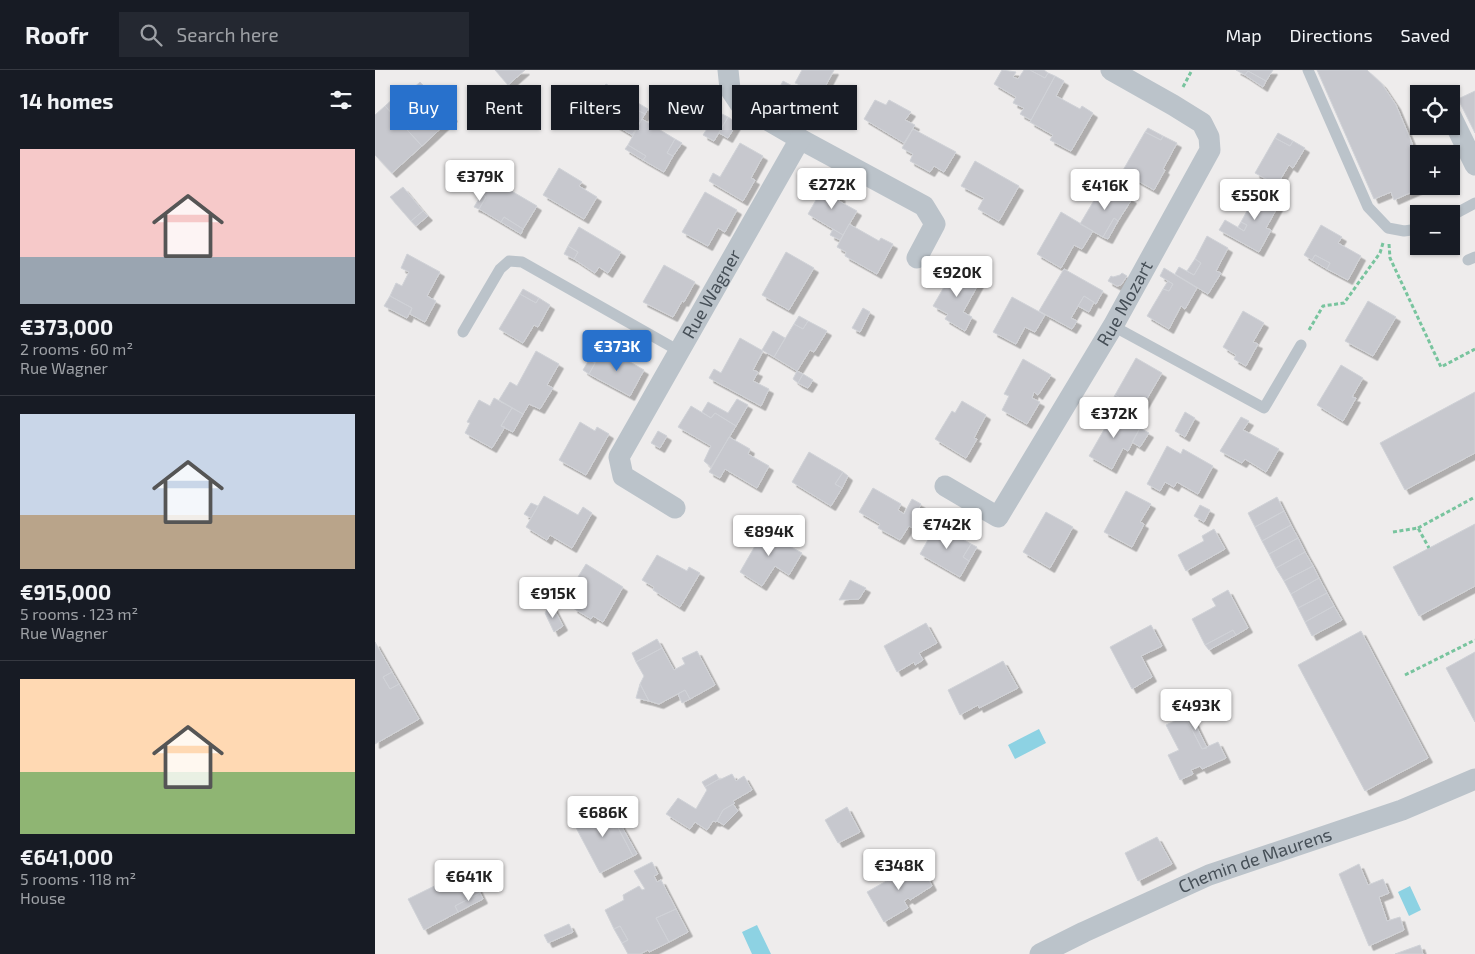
<!DOCTYPE html>
<meta charset="utf-8">
<style>
body{margin:0;font-family:"Exo 2",sans-serif;background:#242831;color:#f1f3f6;height:100vh;display:flex;flex-direction:column;font-size:19px;white-space:nowrap}
*{box-sizing:border-box;margin:0}
p{font-size:16px;color:#9ea1a6}
.icon{flex:none;width:28px;height:28px;fill:none;stroke:currentColor;stroke-width:2;stroke-linecap:round;stroke-linejoin:round}
.map{position:relative;flex:1;overflow:hidden}
.drawer{display:flex;flex-direction:column;background:#171b24;width:375px}
.drawer>*{flex:none}
.banner{position:absolute;left:15px;top:15px;width:475px;height:45px;display:flex;gap:10px}
.tools{position:absolute;left:1035px;top:15px;display:grid;gap:10px}
.tools a{display:grid;place-items:center;width:50px;height:50px;border-radius:0px;background:#171b24;box-shadow:0 1px 4px #0004;font-size:25px}
.price{position:absolute;translate:-50% -42px;padding:0 11px;border-radius:5px;background:#fff;color:#222;font-size:16px;line-height:32px;filter:drop-shadow(0 1px 2px #0008)}
.price::after{content:'';position:absolute;left:50%;top:30px;width:15px;height:11px;margin-left:-8px;background:inherit;clip-path:polygon(0 0,100% 0,50% 100%)}
.price.selected{background:#2871cc;color:#fff}
ul{padding:0;list-style:none}
li{display:grid;align-content:center;gap:10px;height:265px;padding:0 20px}
li+li{border-top:1px solid #363941}
li span{display:grid;place-items:center;height:155px;border-radius:0px;color:#555}
li>.icon{margin-inline-start:auto}
span .icon{width:90px;height:90px;fill:#fffc;stroke-width:1}
li b{font-size:21px}
h2{display:flex;justify-content:space-between;align-items:center;height:60px;padding:0 20px;font-size:21px}
.pill{padding:0 18px;border-radius:0px;background:#171b24;box-shadow:0 1px 4px #0004;font-size:18px;line-height:45px}
.pill.selected{background:#2871cc;color:#fff}
header{display:flex;align-items:center;gap:30px;box-sizing:border-box;height:70px;padding:0 25px;background:#171b24;border-bottom:1px solid #363941}
header strong{font-size:24px}
nav{display:flex;gap:28px;margin-inline-start:auto;font-size:18px}
.search{width:350px;height:45px;background:#242831;display:flex;align-items:center;gap:12px;box-sizing:border-box;padding:0 18px;border-radius:0px;color:#9ea1a6;font-size:19px}
main{display:flex;flex:1;min-height:0}
.map>svg:first-child{display:block}
.water{fill:#8dd2e3}
.building{fill:#c7c8ce;stroke:#d0d2d7;filter:url(#shadow)}
.lines{fill:none;stroke-linecap:round;stroke-linejoin:round}
.path{stroke:#78c49e;stroke-width:3;stroke-dasharray:4 2.5;stroke-linecap:butt}
.lane{stroke:#bbc3ca;stroke-width:11}
.street{stroke:#bbc3ca;stroke-width:21}
.labels{text-anchor:middle;stroke-width:5;stroke-linejoin:round;paint-order:stroke}
.street-label{font-size:18px;fill:#464f57;stroke:#fff}
</style>
<header>
<strong>Roofr</strong>
<div class="search"><svg class="icon" aria-label="search" viewBox="0 0 24 24"><circle cx="10" cy="10" r="6"/><path d="M15 15l6 6"/></svg>Search here</div>
<nav><a>Map</a><a>Directions</a><a>Saved</a></nav>
</header>
<main>
<section class="drawer">
<h2>14 homes<svg class="icon" aria-label="filters" viewBox="0 0 24 24"><path d="M4 7h16M4 17h16"/><circle cx="9" cy="7" r="2"/><circle cx="15" cy="17" r="2"/></svg></h2>
<ul>
<li><span style="background:linear-gradient(#f6c9c9 70%,#9aa5b1 0)"><svg class="icon" aria-label="home" viewBox="0 0 24 24"><path d="M3 11l9-7 9 7M6 9v11h12V9"/></svg></span><div><b>€373,000</b><p>2 rooms · 60 m²</p><p>Rue Wagner</p></div></li>
<li><span style="background:linear-gradient(#c9d6e8 65%,#b9a48a 0)"><svg class="icon" aria-label="home" viewBox="0 0 24 24"><path d="M3 11l9-7 9 7M6 9v11h12V9"/></svg></span><div><b>€915,000</b><p>5 rooms · 123 m²</p><p>Rue Wagner</p></div></li>
<li><span style="background:linear-gradient(#ffd9b3 60%,#8fb573 0)"><svg class="icon" aria-label="home" viewBox="0 0 24 24"><path d="M3 11l9-7 9 7M6 9v11h12V9"/></svg></span><div><b>€641,000</b><p>5 rooms · 118 m²</p><p>House</p></div></li>
</ul>
</section>
<div class="map">
<svg width="1100" height="884" viewBox="0 0 1100 884">
<defs>
<filter id="shadow"><feDropShadow dx="4.5" dy="4.5" stdDeviation="0" flood-color="#0004"/></filter>
</defs>
<rect width="100%" height="100%" fill="#eeecec"/>
<path class="water" d="M664 659 671 673 640 689 633 675Z
M1035 816 1046 840 1034 846 1023 822Z
M382 855 396 884H377L367 862Z"/>
<path class="building" d="M120 0H150L133 15Z
M427 0H459L449 19 453 21 441 42 403 20 408 11 423 19 425 15 420 13Z
M627 0 641 2 638 7 643 9 649 0H655L670 8 673 3 680 6 656 50 645 44 649 38 638 33 641 27 619 14Z
M655 0H669L673 3 670 8Z
M861 0H898L891 11 873 1 870 5Z
M942 0H992L1007 14 1021 35 1037 73 1042 94 1044 119 1019 130 1016 122 999 129Z
M873 1 891 11 888 17 870 5Z
M680 6 689 11 681 26 705 39 707 36 718 43 696 81 675 70 678 65 655 52Z
M45 12 78 47 47 76 10 36 30 18 34 22Z
M231 14 263 33 260 39 270 44 257 65 222 44 227 36 220 32Z
M1100 21V63L1083 29Z
M500 30 511 35 514 30 536 42 530 50 540 55 529 73 489 49Z
M263 33 273 39 270 44 260 39Z
M10 36 47 76 17 103 0 85V45Z
M343 42 353 47 339 71 328 65Z
M353 47 362 53 353 68 344 63Z
M267 49 300 69 292 83 298 86 289 102 268 90 271 86 253 75Z
M773 58 788 66 786 70 770 62Z
M538 59 581 82 569 102 559 96 555 102 535 91 538 84 527 78Z
M770 62 786 70 788 66 802 73 788 99 790 100 779 120 747 102Z
M903 63 918 71 915 76 900 68Z
M900 68 915 76 918 71 930 78 918 98 914 95 902 115 880 103Z
M300 69 307 73 298 86 292 83Z
M365 73 388 86 376 108 380 110 368 131 334 111 338 103 345 107Z
M253 75 271 86 268 90 250 79Z
M600 91 644 116 624 151 603 139 609 128 586 116Z
M184 98 207 112 204 116 222 127 209 149 168 125Z
M116 109 162 136 148 159 129 147 126 152 104 139 111 127 107 124Z
M445 115 466 127 464 131 482 141 468 165 433 144 441 130 438 127Z
M28 117 48 141 36 151 15 127Z
M727 117 741 125 744 121 757 129 743 151 739 148 728 167 705 154Z
M885 117 907 129 891 158 896 160 884 182 844 160 850 150 869 161 872 155 866 152Z
M330 122 362 140 350 162 343 158 333 176 307 162Z
M107 124 111 127 104 139 99 137Z
M48 141 53 146 41 156 36 151Z
M686 142 718 161 707 179 699 175 686 198 662 184Z
M129 147 148 159 146 164 126 152Z
M739 148 743 151 733 169 728 167Z
M866 152 872 155 869 161 863 157Z
M474 154 504 171 506 168 518 174 502 204 470 186 471 182 462 177Z
M946 155 967 167 963 173 986 186 973 210 952 199 955 193 940 185 937 190 929 185Z
M204 157 246 182 233 203 224 197 220 203 199 189 203 182 193 176Z
M458 159 468 165 465 170 455 165Z
M832 166 853 178 841 201 846 203 833 224 800 204 804 197 819 205 826 193 820 189Z
M193 176 203 182 199 189 189 184Z
M411 182 439 198 414 240 387 225Z
M32 184 65 202 52 226 61 231 50 252 35 244 37 238 15 226 21 213 27 216 34 202 26 198Z
M940 185 955 193 952 199 937 190Z
M820 189 826 193 819 205 812 201Z
M289 195 320 212 309 232 307 231 298 247 268 232Z
M580 198 605 211 588 242 597 247 590 261 570 249 573 244 558 236Z
M789 198 822 218 810 239 806 236 794 259 772 246 788 219 794 221 798 214 785 206Z
M689 199 728 221 721 234 709 226 696 248 702 251 697 259 664 241Z
M747 203 752 206 746 215 742 216 733 211 736 206 738 207 745 205Z
M793 211 798 214 794 221 788 219Z
M148 219 164 228 161 233 145 224Z
M145 224 161 233 164 228 175 235 163 257 159 255 148 273 124 259Z
M15 226 37 238 32 248 9 236Z
M709 226 719 232 714 242 703 236Z
M637 227 670 245 660 262 650 257 641 274 618 262Z
M993 231 1021 247 998 286 970 271Z
M488 238 495 242 485 262 477 258Z
M868 241 889 253 878 272 883 274 871 296 859 289 861 285 848 277Z
M424 246 433 251 428 259 419 254Z
M433 251 452 261 439 282 435 280 422 301 399 287 419 254 428 259Z
M398 261 410 268 399 287 387 280Z
M365 268 388 281 378 300 383 302 378 311 394 319 386 336 334 308 339 299 346 303Z
M229 277 269 300 255 326 214 304Z
M161 281 184 294 172 315 178 318 165 339 154 334 148 344 124 330 135 312 142 316Z
M761 288 787 303 763 344 753 338 756 334 740 325Z
M648 289 676 305 663 325 659 322 657 328 665 332 652 354 627 340 634 326 629 324Z
M214 290 220 293 214 304 208 300Z
M966 295 988 308 977 327 981 328 968 351 942 335Z
M422 301 428 304 423 313 418 309Z
M428 304 438 310 433 318 423 313Z
M1100 322V383L1030 420 1005 373Z
M740 325 756 334 753 338 738 329Z
M119 328 137 338 126 356 130 357 117 378 90 363 95 353 92 352 104 330 115 336Z
M362 329 373 335 361 356 340 343 336 348 327 342 333 332 353 343Z
M587 331 611 345 599 368 602 369 591 388 560 369 577 341 580 343Z
M316 336 336 348 340 343 361 356 336 397 329 391 336 376 303 357Z
M137 338 148 344 138 362 126 356Z
M731 339 765 358 753 381 748 378 737 399 714 386 734 351 727 347Z
M810 342 820 348 810 367 800 361Z
M866 347 874 351 868 360 904 379 891 402 870 389 867 393 845 381Z
M205 352 220 361 222 357 234 364 211 405 184 390Z
M765 358 774 363 765 377 757 372Z
M283 361 292 366 285 378 276 373Z
M354 367 375 379 373 384 394 396 382 418 350 399 345 408 334 402Z
M792 376 806 384 808 379 838 396 823 424 802 412 799 417 790 412 785 421 772 414Z
M434 382 468 402 460 414 467 418 456 436 417 412Z
M468 402 473 406 467 418 460 414Z
M498 418 526 434 523 440 529 444 537 429 546 434 544 438 551 443 541 460 534 456 525 470 503 458 505 454 484 442Z
M751 421 776 434 765 452 769 454 757 477 729 462Z
M169 426 203 445 208 437 217 443 197 478 175 465 172 470 151 457Z
M902 427 909 441 880 457 873 443Z
M156 433 163 436 156 448 149 444Z
M825 435 835 440 829 452 819 446Z
M909 441 916 455 887 471 880 457Z
M671 442 698 457 675 498 648 482Z
M562 454 596 474 588 487 594 491 585 507 545 484Z
M1100 454V516L1044 546 1018 497Z
M376 455 427 483 414 505 400 496 387 516 365 502 384 469 372 462Z
M916 455 923 468 894 484 887 471Z
M839 459 850 479 811 501 803 485 829 471 827 466Z
M923 468 930 482 901 498 894 484Z
M596 474 602 477 594 491 588 487Z
M930 482 938 496 909 511 901 498Z
M282 485 312 501 314 497 325 503 305 537 278 520 279 517 267 510Z
M211 494 248 517 228 552 218 546 216 549 198 538 200 533 190 528Z
M938 496 944 508 916 524 909 511Z
M944 508 952 523 923 538 916 524Z
M176 510 184 515 174 533 165 527Z
M475 510 491 518 484 529 464 530Z
M853 520 873 558 861 565 858 560 830 575 817 549 841 536 837 529Z
M952 523 959 536 930 552 923 538Z
M176 533 188 556 179 562 170 543Z
M959 536 967 550 937 566 930 552Z
M551 553 562 573 544 583 548 590 540 595 539 592 522 602 509 576Z
M776 555 787 576 766 586 777 607 757 619 735 577Z
M858 560 861 565 834 580 830 575Z
M986 561 1053 688 990 721 923 595Z
M282 569 287 578 261 592 257 583Z
M0 572 17 602 8 607 15 619 24 614 44 649 0 674Z
M287 578 299 600 310 594 307 588 322 581 340 615 315 629 310 620 284 634 274 631 265 614 269 606 261 592Z
M1100 582V652L1071 598Z
M628 591 643 618 604 638 603 635 585 645 573 620Z
M17 602 24 614 15 619 8 607Z
M265 614 274 631 261 628Z
M310 620 315 629 307 633 303 624Z
M815 643 832 678 827 679 810 646Z
M810 646 827 679 843 672 851 688 827 699 825 696 816 700 818 704 805 710 793 685 804 680 791 655Z
M341 704 344 709 330 717 327 712Z
M357 704 361 711 369 706 377 720 358 731 360 733 348 740 342 751 341 752 338 751 332 760 320 752 315 759 291 744 303 728 321 739 332 720 330 717 344 709V710Z
M234 732 242 748 239 750 258 786 225 803 198 752Z
M358 734 363 741 349 755 342 751 348 740Z
M472 737 485 762 463 773 450 750Z
M242 748 262 784 258 786 239 750Z
M782 767 797 794 763 811 750 783Z
M277 792 283 804 279 806 282 812 286 810 301 839 281 848 294 872 274 882 273 880 265 884H253L247 873 253 870 245 856 239 859 230 840 249 830 248 825 264 816 267 820 270 819 259 801Z
M545 792 557 816 535 830 533 828 529 831 533 838 509 852 492 822Z
M984 794 993 815 1008 809 1014 823 1004 827 1012 851 1025 847 1029 860 994 876 964 804Z
M94 799 105 823 80 836 83 842 49 860 33 829Z
M105 823 108 829 83 842 80 836Z
M301 839 313 862 294 872 281 848Z
M194 854 198 862 173 873 169 865Z
M245 856 253 870 247 873 239 859Z
M1045 875 1048 884H1020Z"/>
<g class="lines">
<path class="path" d="M808 17 817 0
M1014 174 1015 188 1066 297 1100 279
M934 260 948 236 969 233 1005 183 1008 173
M1043 458 1100 427
M1018 462 1043 458 1054 478
M1030 605 1100 570"/>
<path class="lane" d="M933 0 993 137 1013 158 1029 161 1044 159
M1076 146 1100 133
M1093 190 1100 187
M738 256 889 338 926 275
M88 262 125 199 134 191 147 192 304 281"/>
<g class="street">
<path d="M353 0 355 19 365 34 425 69 549 136 560 154 542 188"/>
<path d="M1076 46 1100 95"/>
<path id="s1" d="M570 416 623 447 738 256 835 80 834 67 827 53 798 35 736 0"/>
<path id="s2" d="M300 438 248 406 244 387 425 69"/>
<path id="s3" d="M665 884 709 862 834 805 1027 740 1100 709"/>
</g>
</g>
<g class="labels">
<g class="street-label">
<text dy="6" stroke="none"><textPath href="#s2" startOffset="268">Rue Wagner</textPath></text>
<text dy="6" stroke="none"><textPath href="#s1" startOffset="310">Rue Mozart</textPath></text>
<text dy="6" stroke="none"><textPath href="#s3" startOffset="235">Chemin de Maurens</textPath></text>
</g>
</g>
</svg>
<div class="tools">
<a><svg class="icon" aria-label="locate" viewBox="0 0 24 24"><circle cx="12" cy="12" r="6"/><path d="M12 2v4M12 18v4M2 12h4M18 12h4"/></svg></a>
<a>+</a>
<a>−</a>
</div>
<b class="price" style="left:105px;top:132px">€379K</b>
<b class="price" style="left:457px;top:140px">€272K</b>
<b class="price" style="left:730px;top:141px">€416K</b>
<b class="price" style="left:880px;top:151px">€550K</b>
<b class="price" style="left:582px;top:228px">€920K</b>
<b class="price selected" style="left:242px;top:302px">€373K</b>
<b class="price" style="left:739px;top:369px">€372K</b>
<b class="price" style="left:572px;top:480px">€742K</b>
<b class="price" style="left:394px;top:487px">€894K</b>
<b class="price" style="left:178px;top:549px">€915K</b>
<b class="price" style="left:821px;top:661px">€493K</b>
<b class="price" style="left:228px;top:768px">€686K</b>
<b class="price" style="left:524px;top:821px">€348K</b>
<b class="price" style="left:94px;top:832px">€641K</b>
<div class="banner">
<a class="pill selected">Buy</a>
<a class="pill">Rent</a>
<a class="pill">Filters</a>
<a class="pill">New</a>
<a class="pill">Apartment</a>
</div>
</div>
</main>
